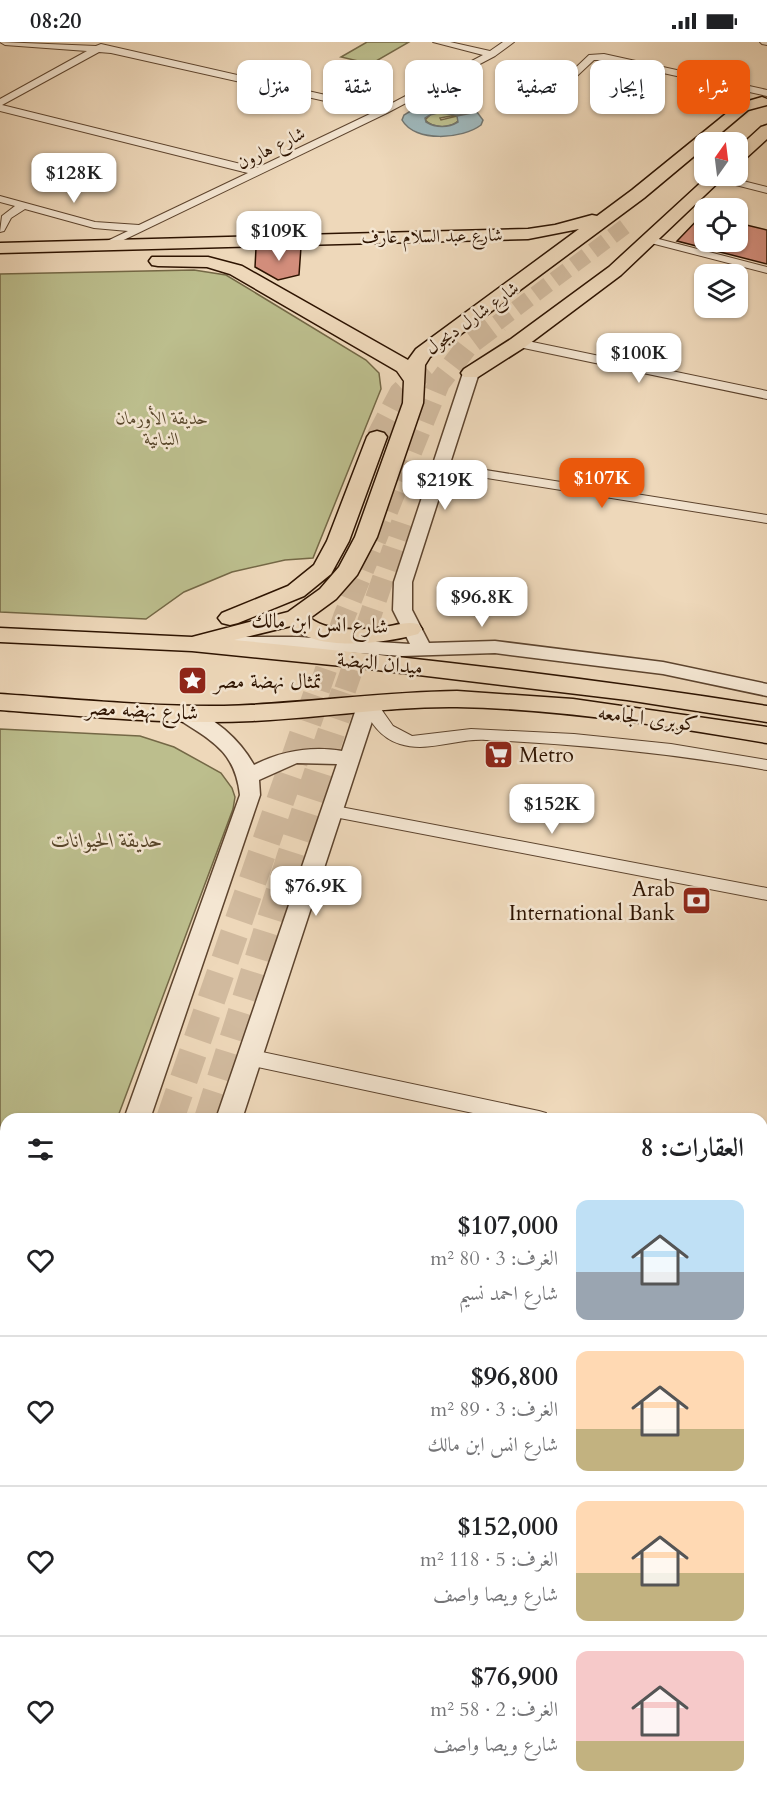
<!DOCTYPE html>
<html lang="ar">
<meta charset="utf-8">
<style>
body{margin:0;font-family:Cardo,Amiri,serif;background:#f6f6f6;color:#202124;direction:rtl;height:100vh;display:flex;flex-direction:column;font-size:22px;white-space:nowrap}
*{box-sizing:border-box;margin:0}
p{font-size:20px;color:#757577}
.icon{flex:none;width:33px;height:33px;fill:none;stroke:currentColor;stroke-width:2;stroke-linecap:round;stroke-linejoin:round}
.map{position:relative;flex:1;overflow:hidden;direction:ltr}
.drawer{position:absolute;left:0px;top:1071px;width:768px;height:684px;display:flex;flex-direction:column;background:#fff;border-radius:18px 18px 0 0;box-shadow:0 2px 4px #0004;direction:rtl}
.drawer>*{flex:none}
.top-card{position:absolute;left:18px;top:18px;width:732px;height:54px;direction:rtl;display:flex;gap:12px}
.needle{width:39px;rotate:14deg}
.fabs{position:absolute;left:694px;top:90px;display:grid;gap:12px}
.fabs a{display:grid;place-items:center;width:54px;height:54px;border-radius:12px;background:#fff;box-shadow:0 2px 4px #0004;font-size:30px}
.price{position:absolute;translate:-50% -51px;padding:0 14px;border-radius:12px;background:#fff;color:#222;font-size:20px;line-height:39px;filter:drop-shadow(0 2px 3px #0008)}
.price::after{content:'';position:absolute;left:50%;top:36px;width:18px;height:14px;margin-left:-9px;background:inherit;clip-path:polygon(0 0,100% 0,50% 100%)}
.price.on{background:#ea580c;color:#fff}
ul{padding:0;list-style:none}
li{display:flex;align-items:center;gap:18px;height:150px;padding:0 24px}
li+li{border-top:2px solid #e0e0e0}
li span{display:grid;place-items:center;flex:none;width:168px;height:120px;border-radius:12px;color:#555}
li>.icon{margin-inline-start:auto}
span .icon{width:72px;height:72px;fill:#fffc;stroke-width:1}
li b{font-size:26px}
h2{display:flex;justify-content:space-between;align-items:center;height:72px;padding:0 24px;font-size:26px}
.tag{padding:0 21px;border-radius:12px;background:#fff;box-shadow:0 2px 4px #0004;font-size:21px;line-height:54px}
.tag.on{background:#ea580c;color:#fff}
.status{display:flex;justify-content:space-between;align-items:center;height:42px;padding:0 30px;background:#fff;direction:ltr}
.status svg{height:16px;fill:currentColor}
.map>svg:first-child{display:block}
.green{fill:#bcbe8d;stroke:#746846;stroke-width:1.5}
.water{fill:#9eb7bb;stroke:#717570;stroke-width:1.5}
.building{fill:#d28d7b;stroke:#2d1300;stroke-width:1.5}
.lines{fill:none;stroke-linecap:round;stroke-linejoin:round}
.primary-tunnel-far2{stroke:#d1ba9e;stroke-width:16;stroke-dasharray:16 8;stroke-linecap:butt}
.primary-tunnel-far1{stroke:#d1ba9e;stroke-width:22;stroke-dasharray:22 10;stroke-linecap:butt}
.primary-tunnel{stroke:#d1ba9e;stroke-width:28;stroke-dasharray:28 14;stroke-linecap:butt}
.minor-casing{stroke:#5d442e;stroke-width:2}
.tertiary-casing{stroke:#5d442e;stroke-width:3}
.primary-casing{stroke:#2d1300;stroke-width:3}
.minor{fill:#f4e6d2;fill-rule:evenodd}
.tertiary{fill:#f4e6d2;fill-rule:evenodd}
.primary{fill:#eed8ba;fill-rule:evenodd}
.labels{text-anchor:middle;stroke-width:5;stroke-linejoin:round;paint-order:stroke}
.far-street-label{font-size:18px;fill:#2d1300;stroke:#f4e6d2}
.far-park-label{font-size:18px;font-style:italic;fill:#58462a;stroke:#f4e6d2}
.street-label{font-size:21px;fill:#2d1300;stroke:#f4e6d2}
.poi-label{font-size:21px;fill:#2d1300;stroke:#f4e6d2;text-anchor:start}
.park-label{font-size:21px;font-style:italic;fill:#58462a;stroke:#f4e6d2}
</style>
<div class="status"><b>08:20</b><svg viewBox="0 0 49 12"><path d="M0 12V9h3v3zM5 12V6h3v6zM10 12V3h3v9zM15 12V0h3v12zM26 1h20v11H26zM47 4h2v5h-2z"/></svg></div>
<div class="map">
<svg width="767" height="1755" viewBox="0 0 767 1755">
<rect width="100%" height="100%" fill="#eed8ba"/>
<filter id="stains"><feTurbulence type="fractalNoise" baseFrequency=".00333" numOctaves="4"/><feColorMatrix values="0 0 0 0 .2 0 0 0 0 .09 0 0 0 0 .02 0 0 0 .5 -.17"/></filter>
<radialGradient id="worn" r=".72"><stop offset=".6" stop-color="#630" stop-opacity="0"/><stop offset="1" stop-color="#630" stop-opacity=".3"/></radialGradient>
<path class="green" d="M367 0H409L371 22 341 15Z
M441 70 456 73 440 76 441 78 457 74 459 78C451 87 434 87 425 78L431 72Z
M194 228 226 233 366 318 379 331 381 347 313 516 285 518 232 530 184 550 146 577 0 570V232Z
M0 687 140 694 174 705 221 731 232 746 235 755 233 767 117 1077H6V1466L0 1475Z"/>
<path class="water" d="M444 61 476 69C470 70 461 74 455 73 444 72 436 68 425 76L426 80C436 86 448 86 458 80L457 74 477 70 483 78 481 83C463 97 415 101 402 78L404 73 419 64Z"/>
<path class="building" d="M703 172H705V200H738V181L767 188V222L677 199Z
M301 205 299 233 278 238 255 225 256 206Z"/>
<g class="lines">
<path class="primary-tunnel-far2" d="M497 281 627 183"/>
<path class="primary-tunnel-far1" d="M377 395 400 351 431 322
M319 648 344 575 439 341 468 303 499 280
M345 648 402 481"/>
<path class="primary-tunnel" d="M170 1077 319 647
M208 1077C254 934 297 789 346 647"/>
<defs>
<path id="minor" d="M0 0 96 4 101 2 383 66 483 13 433 0H450L490 9 503 0H514L495 14 387 71 107 206 101 203 103 201 128 189 94 186 25 167 11 176 4 189 0 190 2 174 15 164 0 160V154L95 180 139 183 248 131 0 69V57L87 9 5 3ZM99 10 111 11 374 70 257 126 2 63Z
M760 0H767V3L762 2Z
M604 12 767 48V54L604 18H594L577 34 569 32 589 13Z
M712 134H723L767 145V151L712 137Z
M651 195 767 225V231L647 200V196Z
M518 297 767 349V357L514 304 512 301Z
M442 421 767 473V481L437 428 435 425Z
M368 656 374 657 393 684 412 694 471 687 574 692 671 702 767 718V728C674 712 581 702 486 698 458 696 428 711 400 702 380 696 370 679 360 661Z
M330 763 767 846V858L324 773 322 769 324 765Z
M248 1007 539 1069 546 1071 549 1077H501L248 1023 241 1020 238 1015 241 1010Z
M762 1115 767 1116V1134L762 1133Z"/>
<path id="tertiary" d="M471 326 479 331 412 540V568L429 601 495 599 663 620 767 642V654L663 632 495 611 402 614 299 607 217 605 214 601 217 597 224 595H299L410 602 393 568 394 540 463 331Z
M368 655 375 657 378 661 242 1077H216L337 722 297 721 259 738 260 753 150 1077H124L240 753C235 709 212 699 178 677L175 672 178 667 185 666C213 673 240 698 254 723 282 709 310 704 342 709L358 661 361 657Z"/>
<path id="primary" d="M762 55 767 57V63L748 68 710 100H705V105L644 156 430 315 425 323 423 361 377 495 357 533 336 557 310 576C329 591 363 588 385 585 397 583 407 579 418 582L422 587 418 592C385 601 317 611 291 584L234 598C412 615 590 636 767 664V680L627 658 352 625 192 609 0 600V586L192 595 288 570 320 547 339 525 355 495 403 361 404 339 397 329 230 232 207 225 158 224 152 223 149 219 152 215H208L242 224 408 318 416 307 579 187 528 197 0 211V201L528 187 555 183 592 173 597 174 632 148 738 62Z
M767 83V97L744 118 738 120V106L761 85Z
M708 134H725L621 233 525 305 478 335H464L461 331 464 327 511 297 609 225Z
M377 389 384 391 387 395 349 499 331 532 304 554 238 581 230 583 222 581 218 576 222 571 288 544 314 523 327 499 367 395 370 391Z
M457 649 573 657 767 685V701C665 684 561 667 457 665 389 664 321 676 253 679 169 683 84 674 0 668V652C74 657 149 665 224 664 302 662 379 650 457 649Z
M767 1267V1335L762 1337V1269Z
M6 1542V1595L0 1598V1545Z
M6 1670V1727L0 1730V1673Z
M694 1749H736V1755H694Z"/>
</defs>
<use href="#minor" class="minor-casing"/>
<use href="#tertiary" class="tertiary-casing"/>
<use href="#primary" class="primary-casing"/>
<use href="#minor" class="minor"/>
<use href="#tertiary" class="tertiary"/>
<use href="#primary" class="primary"/>
</g>
<defs>
<symbol id="sight-square" viewBox="-11 -11 22 22"><rect x="-9" y="-9" width="18" height="18" rx="4" fill="#8f2418" stroke="#f4e6d2"/><path d="M0-6L1.8-2.2L6-1.7L2.9 1.2L3.7 5.4L0 3.3L-3.7 5.4L-2.9 1.2L-6-1.7L-1.8-2.2Z" fill="#fff"/></symbol>
<symbol id="supermarket-square" viewBox="-11 -11 22 22"><rect x="-9" y="-9" width="18" height="18" rx="4" fill="#8f2418" stroke="#f4e6d2"/><path d="M-6-5.5h2.5l.6 2H6L4.5 2H-2.5L-4.4-4H-6ZM-1.5 3.2a1.3 1.3 0 1 0 .1 0ZM3 3.2a1.3 1.3 0 1 0 .1 0Z" fill="#fff"/></symbol>
<symbol id="bank-square" viewBox="-11 -11 22 22"><rect x="-9" y="-9" width="18" height="18" rx="4" fill="#8f2418" stroke="#f4e6d2"/><path d="M-6-4H6V4H-6ZM0-2.3a2.3 2.3 0 1 0 0 4.6a2.3 2.3 0 1 0 0-4.6Z" fill="#fff"/></symbol>
</defs>
<g fill-rule="evenodd">
<use href="#sight-square" x="176" y="622" width="33" height="33"/>
<use href="#supermarket-square" x="482" y="696" width="33" height="33"/>
<use href="#bank-square" x="680" y="842" width="33" height="33"/>
</g>
<g class="labels">
<g class="far-street-label">
<text transform="translate(271 106) rotate(-26)" y="6">شارع هارون</text>
<text transform="translate(432 194) rotate(-1)" y="6">شارع عبد السلام عارف</text>
<text transform="translate(472 276) rotate(-36)" y="6">شارع شارل ديجول</text>
</g>
<g class="far-park-label">
<text x="162" y="382">حديقة الأورمان<tspan x="162" dy="21">النباتية</tspan></text>
</g>
<g class="street-label">
<text transform="translate(320 581) rotate(3)" y="7">شارع انس ابن مالك</text>
<text transform="translate(380 621) rotate(6)" y="7">ميدان النهضة</text>
<text transform="translate(142 668) rotate(3)" y="7">شارع نهضه مصر</text>
<text transform="translate(648 676) rotate(7)" y="7">كوبرى الجامعه</text>
</g>
<g class="poi-label">
<text x="214" y="646">تمثال نهضة مصر</text>
<text x="519" y="720">Metro</text>
<text x="675" y="854" text-anchor="end">Arab<tspan x="675" dy="24">International Bank</tspan></text>
</g>
<g class="park-label">
<text x="107" y="805">حديقة الحيوانات</text>
</g>
</g>
<rect width="100%" height="100%" filter="url(#stains)"/>
<rect width="100%" height="100%" fill="url(#worn)"/>
</svg>
<div class="fabs">
<a><svg class="needle" viewBox="-14 -14 28 28"><path d="M0-13l5 13h-10z" fill="#e53935"/><path d="M0 13l5-13h-10z" fill="#757577"/></svg></a>
<a><svg class="icon" aria-label="locate" viewBox="0 0 24 24"><circle cx="12" cy="12" r="6"/><path d="M12 2v4M12 18v4M2 12h4M18 12h4"/></svg></a>
<a><svg class="icon" aria-label="layers" viewBox="0 0 24 24"><path d="M12 4l9 5-9 5-9-5zM3 14l9 5 9-5"/></svg></a>
</div>
<b class="price" style="left:74px;top:162px">$128K</b>
<b class="price" style="left:279px;top:220px">$109K</b>
<b class="price" style="left:639px;top:342px">$100K</b>
<b class="price on" style="left:602px;top:467px">$107K</b>
<b class="price" style="left:445px;top:469px">$219K</b>
<b class="price" style="left:482px;top:586px">$96.8K</b>
<b class="price" style="left:552px;top:793px">$152K</b>
<b class="price" style="left:316px;top:875px">$76.9K</b>
<div class="top-card">
<a class="tag on">شراء</a>
<a class="tag">إيجار</a>
<a class="tag">تصفية</a>
<a class="tag">جديد</a>
<a class="tag">شقة</a>
<a class="tag">منزل</a>
</div>
<section class="drawer">
<h2>العقارات: 8<svg class="icon" aria-label="filters" viewBox="0 0 24 24"><path d="M4 7h16M4 17h16"/><circle cx="9" cy="7" r="2"/><circle cx="15" cy="17" r="2"/></svg></h2>
<ul>
<li><span style="background:linear-gradient(#bfe0f5 60%,#9aa5b1 0)"><svg class="icon" aria-label="home" viewBox="0 0 24 24"><path d="M3 11l9-7 9 7M6 9v11h12V9"/></svg></span><div><b>$107,000</b><p>الغرف: 3 · 80 m²</p><p>شارع احمد نسيم</p></div><svg class="icon" aria-label="heart" viewBox="0 0 24 24"><path d="M12 20l-8-8c-3-5 5-10 8-4 3-6 11-1 8 4z"/></svg></li>
<li><span style="background:linear-gradient(#ffd9b3 65%,#c2b280 0)"><svg class="icon" aria-label="home" viewBox="0 0 24 24"><path d="M3 11l9-7 9 7M6 9v11h12V9"/></svg></span><div><b>$96,800</b><p>الغرف: 3 · 89 m²</p><p>شارع انس ابن مالك</p></div><svg class="icon" aria-label="heart" viewBox="0 0 24 24"><path d="M12 20l-8-8c-3-5 5-10 8-4 3-6 11-1 8 4z"/></svg></li>
<li><span style="background:linear-gradient(#ffd9b3 60%,#c2b280 0)"><svg class="icon" aria-label="home" viewBox="0 0 24 24"><path d="M3 11l9-7 9 7M6 9v11h12V9"/></svg></span><div><b>$152,000</b><p>الغرف: 5 · 118 m²</p><p>شارع ويصا واصف</p></div><svg class="icon" aria-label="heart" viewBox="0 0 24 24"><path d="M12 20l-8-8c-3-5 5-10 8-4 3-6 11-1 8 4z"/></svg></li>
<li><span style="background:linear-gradient(#f6c9c9 75%,#c2b280 0)"><svg class="icon" aria-label="home" viewBox="0 0 24 24"><path d="M3 11l9-7 9 7M6 9v11h12V9"/></svg></span><div><b>$76,900</b><p>الغرف: 2 · 58 m²</p><p>شارع ويصا واصف</p></div><svg class="icon" aria-label="heart" viewBox="0 0 24 24"><path d="M12 20l-8-8c-3-5 5-10 8-4 3-6 11-1 8 4z"/></svg></li>
</ul>
</section>
</div>
